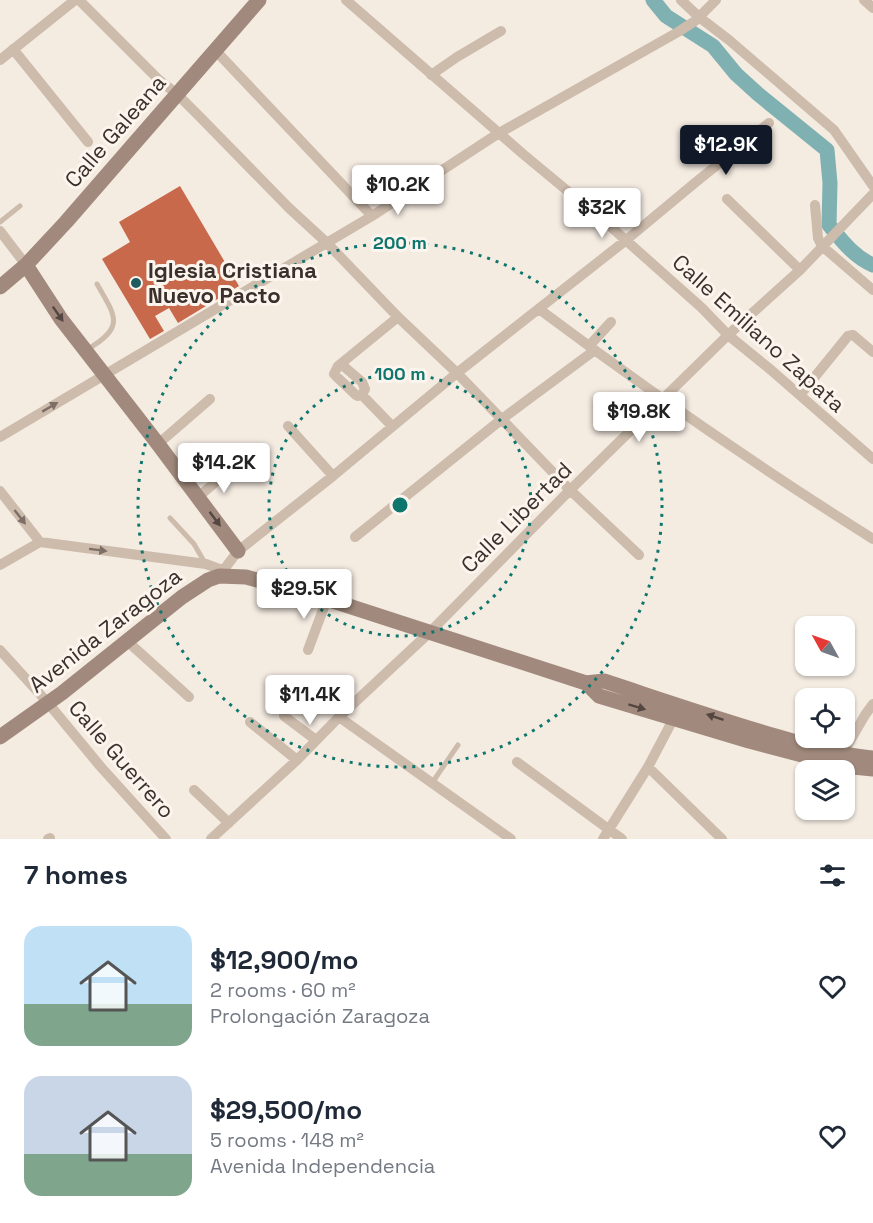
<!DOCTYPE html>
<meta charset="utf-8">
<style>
body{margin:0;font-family:"Space Grotesk",sans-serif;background:#f6f6f7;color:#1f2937;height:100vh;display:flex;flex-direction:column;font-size:22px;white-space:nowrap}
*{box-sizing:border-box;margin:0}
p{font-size:20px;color:#747a83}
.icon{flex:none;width:33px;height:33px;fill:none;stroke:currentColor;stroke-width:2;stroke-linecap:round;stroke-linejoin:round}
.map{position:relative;height:839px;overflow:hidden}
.panel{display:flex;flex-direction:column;background:#fff;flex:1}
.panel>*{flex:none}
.needle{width:39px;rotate:310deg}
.fabs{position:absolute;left:795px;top:616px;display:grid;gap:12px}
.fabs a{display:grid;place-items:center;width:60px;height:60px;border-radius:12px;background:#fff;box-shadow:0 2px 4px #0004;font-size:30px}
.price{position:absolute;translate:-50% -51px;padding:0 14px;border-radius:6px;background:#fff;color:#222;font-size:20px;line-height:39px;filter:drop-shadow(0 2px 3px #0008)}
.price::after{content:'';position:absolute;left:50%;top:36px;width:18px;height:14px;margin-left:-9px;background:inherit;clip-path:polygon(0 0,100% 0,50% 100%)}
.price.selected{background:#111827;color:#fff}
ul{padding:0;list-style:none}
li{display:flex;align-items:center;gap:18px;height:150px;padding:0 24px}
li span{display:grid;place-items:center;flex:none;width:168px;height:120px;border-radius:18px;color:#555}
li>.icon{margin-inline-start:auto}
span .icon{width:72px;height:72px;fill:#fffc;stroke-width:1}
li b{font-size:26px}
h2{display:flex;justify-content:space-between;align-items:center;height:72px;padding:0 24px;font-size:26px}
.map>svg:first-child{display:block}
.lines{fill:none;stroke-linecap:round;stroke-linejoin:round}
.river{stroke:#7fb0b2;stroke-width:15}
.building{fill:#c8694b}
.service{stroke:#cdbbac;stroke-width:5}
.minor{stroke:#cdbbac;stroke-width:10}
.secondary{stroke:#a18a7d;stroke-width:15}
.oneway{fill:#544640}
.oneway2{fill:#7d6f65}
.ring{fill:none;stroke:#0f766e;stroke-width:3;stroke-dasharray:3 6}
.poi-dot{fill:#1f5a5e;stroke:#fbf5ee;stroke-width:2}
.labels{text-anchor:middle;stroke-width:6;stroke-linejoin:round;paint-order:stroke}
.street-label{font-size:22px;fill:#3b302b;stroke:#fbf5ee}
.poi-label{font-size:22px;font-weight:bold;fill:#3b302b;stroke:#fbf5ee;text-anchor:start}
.centre{fill:#0f766e;stroke:#fbf5ee;stroke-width:3}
.ring-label{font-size:18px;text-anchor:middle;font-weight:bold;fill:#0f766e;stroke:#fbf5ee;stroke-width:6;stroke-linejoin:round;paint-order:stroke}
</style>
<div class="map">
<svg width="873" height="839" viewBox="0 0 873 839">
<rect width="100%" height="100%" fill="#f4ebe1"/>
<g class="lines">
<path class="river" d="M653 0 666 16 713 46 736 74 758 94 827 150 830 183 829 225C842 241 854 257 873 265"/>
</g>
<path class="building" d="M180 186 239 286 178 323 169 308 155 316 164 331 150 339 102 259 130 242 119 222Z"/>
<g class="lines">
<path class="service" d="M0 222 20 206
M88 349C125 327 116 317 97 284
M170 518 194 544 205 563
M432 783 458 745"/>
<path class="minor" d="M79 0 159 80 177 94 201 118 289 208 326 242 398 317 457 373 570 490 639 555
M346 0 523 154 611 227 702 308 728 335 771 370 873 459
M681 0 699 17 729 40 834 130 873 186
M864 0 873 8
M13 49 88 142
M215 50 372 216
M0 60 75 0
M431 75 457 57 501 31
M727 199 800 270
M815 205 818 238 822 246 873 290
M0 231 26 265
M539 309C647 390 759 467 873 539
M589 346 611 322
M341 364 362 382 365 389 362 395 358 396 356 395 336 376 334 374 338 366 398 317
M362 395 392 426
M800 395 848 336 853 335 873 352
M288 426 333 476
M0 437 372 216 499 133 678 32 695 21 716 0
M158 444 210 399
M0 491 40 542
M198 497 231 469
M355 537 502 419 595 350
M40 542 206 564 222 570
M0 565 40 542
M219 576 238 551 333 476 457 373 625 241 696 182 769 123
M127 641 189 697
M0 650 48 703 100 766 166 839
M308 650 327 599
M284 716 316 740
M339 717 511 839
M250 722 297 760
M843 753 865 715 873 704
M517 762 622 839
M648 767 722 839
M194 790 229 823
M48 839 50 838
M211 839 297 760 339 717 429 633 570 490 728 335 800 270 873 194
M603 839 648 767 677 712"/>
<path class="secondary" d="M26 265 61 319 158 444 238 551
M0 287 26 265 66 222 259 0
M586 683 604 681C662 700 720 720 779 737 810 746 841 755 873 758
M0 737 62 693 182 597 208 580 219 576 246 577 327 599 586 683 599 696 749 741 802 755 853 767 873 769"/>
</g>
<defs><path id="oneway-solid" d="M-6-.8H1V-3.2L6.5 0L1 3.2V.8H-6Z" transform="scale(1.5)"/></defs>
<g class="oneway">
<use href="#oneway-solid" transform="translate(58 314) rotate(55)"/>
<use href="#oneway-solid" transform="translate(215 519) rotate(53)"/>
<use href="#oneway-solid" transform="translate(637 707) rotate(17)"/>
<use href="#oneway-solid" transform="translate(715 717) rotate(-162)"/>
</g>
<g class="oneway2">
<use href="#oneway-solid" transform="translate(50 407) rotate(-31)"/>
<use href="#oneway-solid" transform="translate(20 517) rotate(52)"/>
<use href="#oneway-solid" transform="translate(98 550) rotate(7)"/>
</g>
<g class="ring">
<circle cx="400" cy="505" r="131"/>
<circle cx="400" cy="505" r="262"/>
</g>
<circle class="poi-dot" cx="136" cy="283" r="6"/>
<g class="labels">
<g class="street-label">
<text transform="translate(115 131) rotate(-49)" y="8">Calle Galeana</text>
<text transform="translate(759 333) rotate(42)" y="8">Calle Emiliano Zapata</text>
<text transform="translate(516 517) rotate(-45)" y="8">Calle Libertad</text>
<text transform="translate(105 630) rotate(-38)" y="8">Avenida Zaragoza</text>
<text transform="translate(122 759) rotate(49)" y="8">Calle Guerrero</text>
</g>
<g class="poi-label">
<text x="148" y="278">Iglesia Cristiana<tspan x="148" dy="25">Nuevo Pacto</tspan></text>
</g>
</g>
<circle cx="400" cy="505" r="9" class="centre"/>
<g class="ring-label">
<text x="400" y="249">200 m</text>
<text x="400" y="380">100 m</text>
</g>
</svg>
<div class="fabs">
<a><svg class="needle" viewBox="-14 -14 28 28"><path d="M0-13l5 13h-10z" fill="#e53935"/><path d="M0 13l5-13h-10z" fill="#747a83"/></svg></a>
<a><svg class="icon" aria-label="locate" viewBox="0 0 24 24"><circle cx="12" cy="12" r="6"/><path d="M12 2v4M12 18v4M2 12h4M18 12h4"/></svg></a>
<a><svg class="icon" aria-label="layers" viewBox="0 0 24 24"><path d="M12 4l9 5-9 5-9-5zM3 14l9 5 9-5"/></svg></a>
</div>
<b class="price selected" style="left:726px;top:176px">$12.9K</b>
<b class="price" style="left:398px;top:216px">$10.2K</b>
<b class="price" style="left:602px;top:239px">$32K</b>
<b class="price" style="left:639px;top:443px">$19.8K</b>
<b class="price" style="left:224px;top:494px">$14.2K</b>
<b class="price" style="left:304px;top:620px">$29.5K</b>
<b class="price" style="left:310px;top:726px">$11.4K</b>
</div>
<section class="panel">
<h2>7 homes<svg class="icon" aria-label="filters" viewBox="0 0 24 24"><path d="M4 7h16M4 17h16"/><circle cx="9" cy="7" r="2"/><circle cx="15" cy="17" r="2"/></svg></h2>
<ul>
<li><span style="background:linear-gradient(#bfe0f5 65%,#7fa58c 0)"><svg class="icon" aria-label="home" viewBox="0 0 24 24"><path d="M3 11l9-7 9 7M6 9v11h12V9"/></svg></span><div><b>$12,900/mo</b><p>2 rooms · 60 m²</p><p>Prolongación Zaragoza</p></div><svg class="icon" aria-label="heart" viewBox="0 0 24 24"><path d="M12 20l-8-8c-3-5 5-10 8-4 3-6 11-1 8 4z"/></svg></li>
<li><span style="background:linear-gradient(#c9d6e8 65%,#7fa58c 0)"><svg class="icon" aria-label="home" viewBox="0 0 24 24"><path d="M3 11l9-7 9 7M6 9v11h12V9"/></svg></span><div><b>$29,500/mo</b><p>5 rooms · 148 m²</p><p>Avenida Independencia</p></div><svg class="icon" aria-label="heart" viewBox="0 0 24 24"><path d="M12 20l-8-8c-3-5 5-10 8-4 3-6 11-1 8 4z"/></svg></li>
</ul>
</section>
